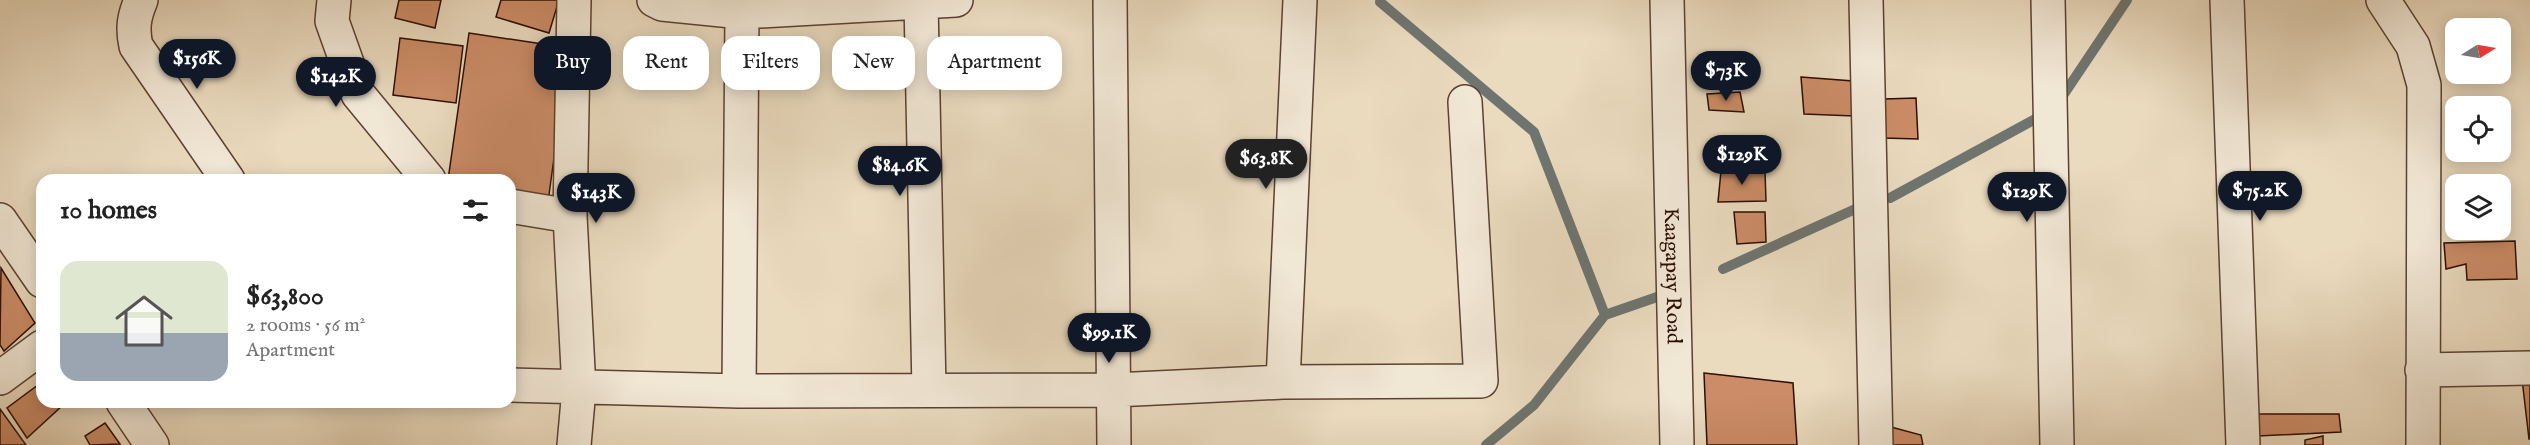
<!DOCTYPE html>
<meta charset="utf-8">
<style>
body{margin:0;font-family:"IM FELL English",serif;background:#f2f2f2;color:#222;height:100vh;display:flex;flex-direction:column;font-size:22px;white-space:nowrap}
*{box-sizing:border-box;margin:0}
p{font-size:20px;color:#767676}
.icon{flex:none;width:33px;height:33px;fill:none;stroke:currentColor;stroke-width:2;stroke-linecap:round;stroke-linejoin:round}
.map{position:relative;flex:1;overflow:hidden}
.sheet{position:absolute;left:36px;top:174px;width:480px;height:234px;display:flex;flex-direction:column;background:#fff;border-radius:18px;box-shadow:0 3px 15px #0003}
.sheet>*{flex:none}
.banner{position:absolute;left:534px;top:36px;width:570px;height:54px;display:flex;gap:12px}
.needle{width:39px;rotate:79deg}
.buttons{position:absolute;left:2445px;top:18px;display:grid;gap:12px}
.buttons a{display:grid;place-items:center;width:66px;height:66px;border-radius:12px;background:#fff;box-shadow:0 3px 15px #0003;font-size:30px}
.price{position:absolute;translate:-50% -51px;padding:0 14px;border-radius:21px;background:#111827;color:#fff;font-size:20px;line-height:39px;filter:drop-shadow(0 2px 3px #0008)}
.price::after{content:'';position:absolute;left:50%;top:36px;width:18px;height:14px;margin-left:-9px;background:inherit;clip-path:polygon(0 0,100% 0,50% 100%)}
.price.selected{background:#222;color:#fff}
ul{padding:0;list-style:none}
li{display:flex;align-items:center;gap:18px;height:150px;padding:0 24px}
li+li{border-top:2px solid #e0e0e0}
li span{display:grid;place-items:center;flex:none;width:168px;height:120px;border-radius:18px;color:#555}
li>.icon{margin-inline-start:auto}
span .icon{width:72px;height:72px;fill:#fffc;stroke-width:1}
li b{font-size:26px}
h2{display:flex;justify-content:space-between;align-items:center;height:72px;padding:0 24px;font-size:26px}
.chip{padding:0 21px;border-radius:18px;background:#fff;box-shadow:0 3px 15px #0003;font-size:21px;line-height:54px}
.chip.selected{background:#111827;color:#fff}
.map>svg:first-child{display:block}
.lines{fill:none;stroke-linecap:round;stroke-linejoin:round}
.stream{stroke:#6e7570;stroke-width:10}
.building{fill:#cb8c67;stroke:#2c0e02;stroke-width:1.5}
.minor-casing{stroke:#5c4131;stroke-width:36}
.tertiary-casing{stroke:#5c4131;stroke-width:36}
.minor{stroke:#f1e7d5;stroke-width:33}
.tertiary{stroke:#f1e7d5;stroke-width:33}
.labels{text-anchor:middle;stroke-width:6;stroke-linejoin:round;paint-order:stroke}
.street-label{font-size:21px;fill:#2c0e02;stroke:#f1e7d5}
</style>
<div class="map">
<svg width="2530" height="445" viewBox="0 0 2530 445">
<rect width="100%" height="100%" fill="#eadabe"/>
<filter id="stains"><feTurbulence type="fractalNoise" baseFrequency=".00333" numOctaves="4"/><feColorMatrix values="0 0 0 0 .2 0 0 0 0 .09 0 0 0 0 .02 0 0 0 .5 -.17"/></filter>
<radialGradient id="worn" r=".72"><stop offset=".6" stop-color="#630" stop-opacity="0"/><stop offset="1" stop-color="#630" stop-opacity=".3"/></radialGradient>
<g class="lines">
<path class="stream" d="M1380 2 1534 132 1605 315
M2060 100 2127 0
M1890 198 2039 117
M1723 269 1862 206
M1486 445 1534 405 1605 315 1657 297"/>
</g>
<path class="building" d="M399 0H441L435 28 395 18Z
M501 0H559L549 33 496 17Z
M469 33 569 48 548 202 510 197V180H448Z
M400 38 463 46 456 103 393 95Z
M1801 77 1853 81 1854 116 1804 114Z
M1740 92 1744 112 1709 110 1707 94Z
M1916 98 1918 139 1883 138 1884 99Z
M1721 171H1765L1766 201 1718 202Z
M1734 212H1765L1766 242 1737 244Z
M2515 241 2517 279 2467 280 2466 264 2446 269 2444 243Z
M1 268 35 323 4 351 0 345Z
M1704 373 1793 383 1797 445H1707Z
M2530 378V439H2529L2522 379Z
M42 382V402L64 404 27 438 7 408Z
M0 409 26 445H0Z
M2256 414H2339L2341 432 2258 436Z
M105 423 120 444 90 445 85 436Z
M1891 427 1921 435 1923 445H1892Z
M2323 436V445H2305V440Z"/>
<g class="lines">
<defs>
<path id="minor" d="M141 0C134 17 132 28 136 46L228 180
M334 0 332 21 358 94 429 180
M574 0 570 216 579 389 574 445
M654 0 662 4 742 12 956 0
M1110 0 1114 445
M1866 0 1876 445
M2048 0 2057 445
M2227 0 2243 445
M2383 0 2413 46 2424 85 2423 445
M921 2 929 390
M510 206 570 216
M0 220 42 281
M2422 370 2530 368
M0 378 42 347
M1283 382 1300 0
M510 385 739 391 1114 390 1283 382 1481 381 1465 102
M739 391 742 12
M123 402 152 445"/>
<g id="tertiary">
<path id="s1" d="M1667 0 1677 445"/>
</g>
</defs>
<use href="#minor" class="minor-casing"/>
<use href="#tertiary" class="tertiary-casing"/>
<use href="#minor" class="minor"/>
<use href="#tertiary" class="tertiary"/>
</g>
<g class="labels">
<g class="street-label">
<text dy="7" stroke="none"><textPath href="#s1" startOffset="276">Kaagapay Road</textPath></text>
</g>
</g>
<rect width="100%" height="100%" filter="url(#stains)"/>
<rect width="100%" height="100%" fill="url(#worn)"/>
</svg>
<div class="buttons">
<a><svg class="needle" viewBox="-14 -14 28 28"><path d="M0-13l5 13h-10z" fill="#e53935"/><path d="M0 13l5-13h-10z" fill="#767676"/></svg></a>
<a><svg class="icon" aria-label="locate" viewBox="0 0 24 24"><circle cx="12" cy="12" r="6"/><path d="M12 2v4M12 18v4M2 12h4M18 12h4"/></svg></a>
<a><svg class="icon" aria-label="layers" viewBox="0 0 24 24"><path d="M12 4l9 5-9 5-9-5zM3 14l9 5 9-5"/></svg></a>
</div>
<b class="price" style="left:197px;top:90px">$156K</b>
<b class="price" style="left:1726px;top:102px">$73K</b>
<b class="price" style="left:336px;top:108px">$142K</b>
<b class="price" style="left:1742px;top:186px">$129K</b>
<b class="price selected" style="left:1266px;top:190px">$63.8K</b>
<b class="price" style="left:900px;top:197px">$84.6K</b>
<b class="price" style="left:2260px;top:222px">$75.2K</b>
<b class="price" style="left:2027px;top:223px">$129K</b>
<b class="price" style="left:596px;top:224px">$143K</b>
<b class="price" style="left:1109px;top:364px">$99.1K</b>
<div class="banner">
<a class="chip selected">Buy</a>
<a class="chip">Rent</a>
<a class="chip">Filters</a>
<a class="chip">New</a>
<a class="chip">Apartment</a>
</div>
<section class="sheet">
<h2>10 homes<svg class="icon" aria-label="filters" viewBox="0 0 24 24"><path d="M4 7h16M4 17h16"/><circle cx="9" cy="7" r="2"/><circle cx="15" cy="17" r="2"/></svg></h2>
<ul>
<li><span style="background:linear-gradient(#dfe7d0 60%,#9aa5b1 0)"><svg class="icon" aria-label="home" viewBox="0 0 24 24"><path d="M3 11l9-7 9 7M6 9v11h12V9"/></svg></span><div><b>$63,800</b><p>2 rooms · 56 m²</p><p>Apartment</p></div></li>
</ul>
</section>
</div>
